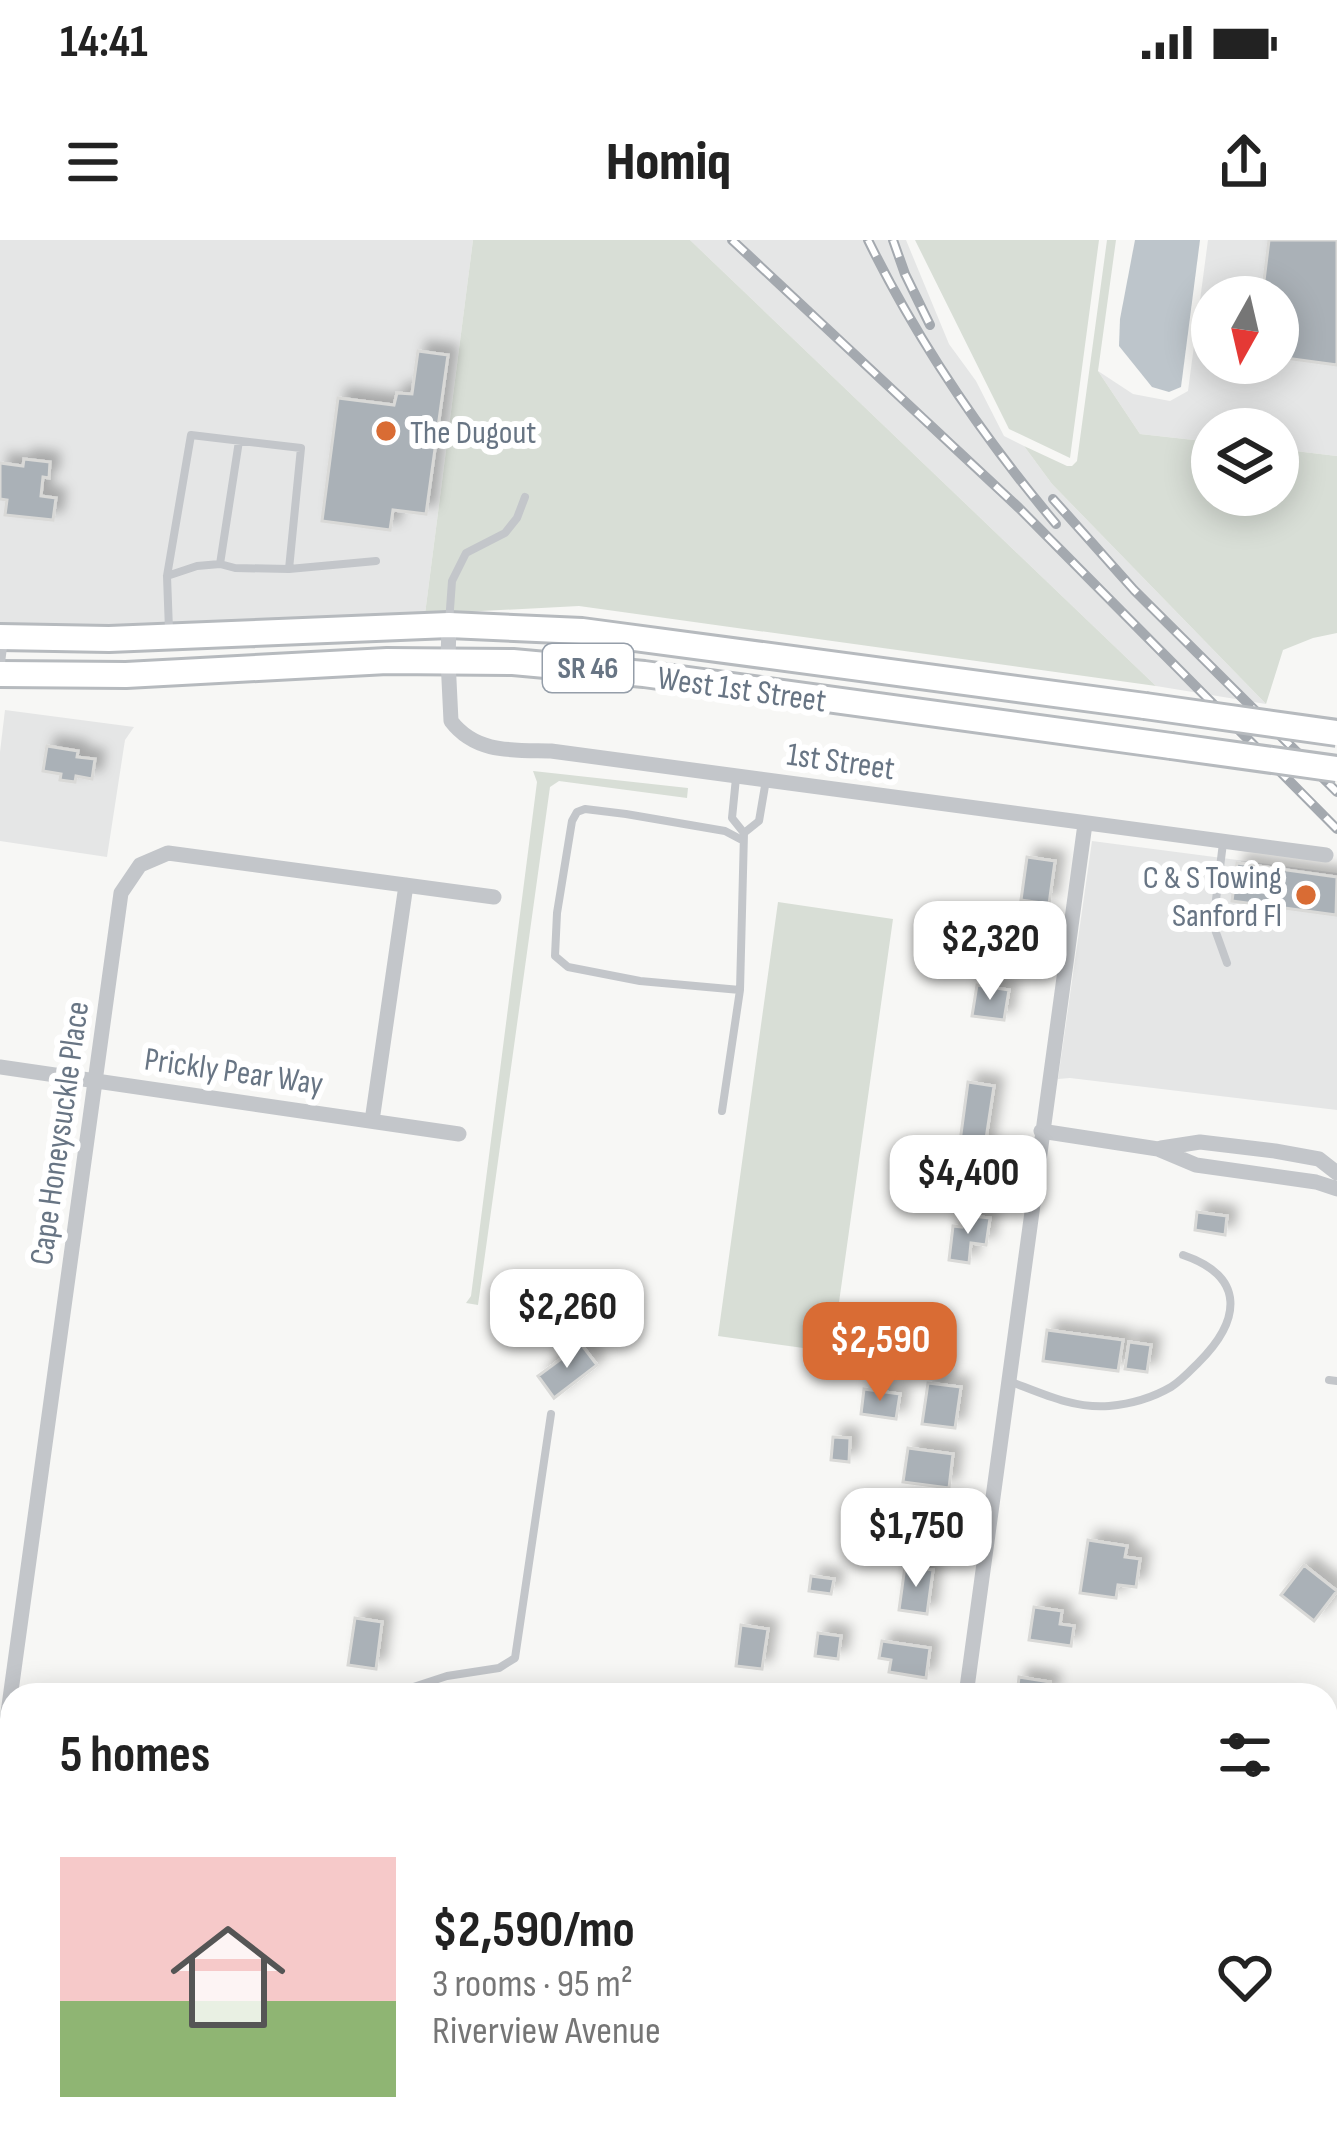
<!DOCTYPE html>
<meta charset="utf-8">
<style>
body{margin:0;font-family:"Sofia Sans Condensed",sans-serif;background:#f2f2f2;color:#222;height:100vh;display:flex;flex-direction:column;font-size:45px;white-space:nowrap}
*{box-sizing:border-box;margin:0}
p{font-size:39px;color:#767676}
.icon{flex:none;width:66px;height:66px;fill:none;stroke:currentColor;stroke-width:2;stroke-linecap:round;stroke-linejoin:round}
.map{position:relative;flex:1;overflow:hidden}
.panel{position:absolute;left:0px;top:1443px;width:1338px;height:468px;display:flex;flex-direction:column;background:#fff;border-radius:36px 36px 0 0;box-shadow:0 6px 30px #0003}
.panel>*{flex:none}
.needle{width:78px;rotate:188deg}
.controls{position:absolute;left:1191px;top:36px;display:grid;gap:24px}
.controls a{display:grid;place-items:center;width:108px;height:108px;border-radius:50%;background:#fff;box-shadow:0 6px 30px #0003;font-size:60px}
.price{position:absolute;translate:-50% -102px;padding:0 27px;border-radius:24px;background:#fff;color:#222;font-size:39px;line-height:78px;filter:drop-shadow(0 3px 6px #0008)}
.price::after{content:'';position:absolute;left:50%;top:72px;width:36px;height:27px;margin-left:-18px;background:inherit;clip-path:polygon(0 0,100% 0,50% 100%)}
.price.on{background:#d96c34;color:#fff}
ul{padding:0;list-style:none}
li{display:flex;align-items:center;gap:36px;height:300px;padding:0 60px}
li+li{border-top:3px solid #e0e0e0}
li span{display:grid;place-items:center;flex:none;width:336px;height:240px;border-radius:0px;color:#555}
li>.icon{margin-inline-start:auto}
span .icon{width:144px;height:144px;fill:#fffc;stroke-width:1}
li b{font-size:51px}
h2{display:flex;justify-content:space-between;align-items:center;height:144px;padding:0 60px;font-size:51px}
.status{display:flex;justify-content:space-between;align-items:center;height:84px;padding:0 60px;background:#fff;direction:ltr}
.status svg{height:33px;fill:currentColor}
header{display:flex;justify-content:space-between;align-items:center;height:156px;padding:0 60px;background:#fff;font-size:54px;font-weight:800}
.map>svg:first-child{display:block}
.built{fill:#e5e6e6;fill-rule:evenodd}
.green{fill:#d8ded6}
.water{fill:#bdc5cb}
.building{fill:#aab1b7;stroke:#d9d9d7;stroke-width:3;filter:url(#shadow)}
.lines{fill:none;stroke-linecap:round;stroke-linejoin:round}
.primary-casing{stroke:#b6babe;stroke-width:30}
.service{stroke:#c3c6ca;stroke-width:8}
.minor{stroke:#c3c6ca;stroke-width:15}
.primary{stroke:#fff;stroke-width:24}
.rail-casing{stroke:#a4a9af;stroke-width:10}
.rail{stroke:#fff;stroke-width:6;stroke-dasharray:18;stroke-linecap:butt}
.primary-bridge-casing{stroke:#b6babe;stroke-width:30;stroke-linecap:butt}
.primary-bridge{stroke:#fff;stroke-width:24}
.poi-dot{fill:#d96c34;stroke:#fff;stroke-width:4.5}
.labels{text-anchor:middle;stroke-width:12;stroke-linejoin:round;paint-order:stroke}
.shield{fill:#fff;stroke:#959ea9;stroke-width:3}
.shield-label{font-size:30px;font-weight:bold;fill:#687584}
.poi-label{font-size:33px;fill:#687584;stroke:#fff;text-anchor:start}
.street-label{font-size:33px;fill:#687584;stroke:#fff}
</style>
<div class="status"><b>14:41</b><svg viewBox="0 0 49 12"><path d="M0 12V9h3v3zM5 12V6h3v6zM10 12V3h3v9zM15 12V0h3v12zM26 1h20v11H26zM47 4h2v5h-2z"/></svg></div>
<header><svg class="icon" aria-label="menu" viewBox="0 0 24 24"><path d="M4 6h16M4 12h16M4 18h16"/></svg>Homiq<svg class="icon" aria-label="share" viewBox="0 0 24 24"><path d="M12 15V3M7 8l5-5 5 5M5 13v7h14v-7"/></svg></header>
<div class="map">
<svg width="1337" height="1911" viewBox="0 0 1337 1911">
<defs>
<filter id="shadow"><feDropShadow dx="9" dy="-9" stdDeviation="6" flood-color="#0004"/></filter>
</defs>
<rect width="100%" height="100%" fill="#f7f7f5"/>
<path class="built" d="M0 0H473L425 374 41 388 0 383Z
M690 0H906L949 104 976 141 1004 196 1024 206 1052 244 1266 464 1156 446Z
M1208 0H1337V216L1278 209V189H1212V202L1140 194 1098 131 1133 154 1170 161 1188 151ZM1212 57H1278V123H1212Z
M5 470 134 487 125 500 107 617 0 601V512Z
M1092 601 1337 633V870L1070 838 1058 839Z"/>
<path class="green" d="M473 0H690L1156 446 579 366 425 374Z
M915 0H1099L1070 218 1009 189Z
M1107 0H1116L1098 131 1140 194 1212 202V255H1278V209L1337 216V393L1313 398 1283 410 1266 464 1052 244 1024 206 1067 226H1072L1077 221Z
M533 531 688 548 687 558 559 541 550 547 478 1065 466 1063 471 1056 537 542Z
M778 662 893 679 832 1112 718 1096Z"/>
<path class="water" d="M1135 0H1200L1181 147 1169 152 1152 147 1119 106 1120 79Z"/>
<path class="building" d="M1269 0H1337V125L1278 117V57H1262Z
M418 111 448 115 426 274 393 270 390 290 322 281 338 158 394 165 397 153 412 154Z
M24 219 50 222 49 238 43 237 41 256 56 258 53 280 5 275 7 260 0 259V223L23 226Z
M47 506 78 511 77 517 95 519 92 539 76 536 75 542 60 540 61 534 43 531Z
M1027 617 1055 621 1049 664 1021 660Z
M1237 623 1337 637 1336 675 1232 661Z
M977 745 1009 750 1004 780 972 776Z
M968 842 994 846 984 912 959 909Z
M1197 972 1227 976 1225 995 1195 990Z
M963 975 990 978 986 1005 971 1003 969 1023 949 1020 953 986 962 987Z
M1047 1090 1123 1100 1118 1131 1043 1121Z
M1129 1102 1151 1105 1147 1132 1125 1129Z
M581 1104 597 1125 554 1158 538 1136Z
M928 1143 961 1147 955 1188 922 1184Z
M864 1149 900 1154 896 1179 861 1174Z
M833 1197 850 1198 849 1222 831 1220Z
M908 1208 953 1214 949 1248 903 1242Z
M901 1263 936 1268 930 1312 889 1307 891 1292 897 1293Z
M1088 1300 1127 1306 1125 1317 1140 1319 1136 1347 1118 1345 1116 1358 1080 1353Z
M1304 1325 1337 1351 1314 1381 1281 1355Z
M905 1326 933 1330 927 1374 899 1370Z
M811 1336 834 1339 831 1354 809 1351Z
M1034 1367 1062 1371 1060 1384 1074 1386 1071 1406 1029 1400Z
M355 1378 382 1382 376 1429 348 1425Z
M741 1385 768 1389 762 1429 736 1426Z
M818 1393 841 1396 838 1419 815 1416Z
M882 1401 930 1408 926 1438 889 1432 891 1420 879 1418Z
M1019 1437 1050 1442 1049 1455H1017Z
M0 1717 12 1719V1761L0 1759Z
M1326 1736 1337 1737V1760L1326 1758Z
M94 1899 153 1906 152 1911H93Z
M226 1899H261L259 1911H225Z
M267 1899H303L301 1911H265Z
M309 1899H344L342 1911H307Z
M350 1899H385L384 1911H348Z
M391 1899 426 1901 424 1911H389Z
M432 1903 466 1908 465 1911H431Z"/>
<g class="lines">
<defs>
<path id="primary" d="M0 397 109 399 449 385 582 391 1145 466
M0 434 126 435 387 421 513 422 644 434 1171 506"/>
</defs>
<use href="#primary" class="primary-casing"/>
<path class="service" d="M220 324 239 201
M289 329 376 321
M167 336 197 326 220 324 235 328 289 329 301 208 191 195 167 336 169 390
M449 383 452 341 466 313 505 293 517 278 525 257
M0 431 4 399
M736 538 732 578 744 593 759 581 766 540
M1223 603 1213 684 1227 723
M740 750 640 741 568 727 555 716 557 673 572 581 577 572 585 569 626 574 725 591 742 600
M722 871 740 750 744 593
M1329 1140 1337 1141
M1009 1141C1041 1153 1074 1169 1109 1166 1131 1164 1152 1158 1171 1147 1181 1141 1191 1130 1199 1122 1240 1081 1247 1037 1183 1015
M389 1455 447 1436 499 1428 515 1418 551 1174"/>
<path class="minor" d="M449 385 448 420 451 481C476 514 514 510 551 511L1326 615
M0 827 459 894
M372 881 406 645
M1041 891 1158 909 1196 925 1316 942 1337 949
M1161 908 1200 902 1275 911 1319 919 1337 933
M966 1455 1085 584
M0 1531 121 653 140 625 168 613 494 657
M0 1539 12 1541
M0 1671 12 1672
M1326 1851 1337 1852
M712 1899 722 1901 736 1911
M193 1911 194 1899
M890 1911 892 1899"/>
<use href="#primary" class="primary"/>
<defs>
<path id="rail" d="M732 0 1019 268 1337 589
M868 0C918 102 983 197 1056 284
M893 0 905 34 930 85
M1053 259 1134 350 1337 552"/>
</defs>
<use href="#rail" class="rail-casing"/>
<use href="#rail" class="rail"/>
<defs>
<path id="primary-bridge" d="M1145 466 1337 493
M1171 506 1337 529"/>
</defs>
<use href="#primary-bridge" class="primary-bridge-casing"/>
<use href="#primary-bridge" class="primary-bridge"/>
</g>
<g class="poi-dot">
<circle cx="386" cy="191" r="12"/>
<circle cx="1306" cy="655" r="12"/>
</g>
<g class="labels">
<rect class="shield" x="543" y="404" width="90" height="48" rx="9"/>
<g class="shield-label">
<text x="588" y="438">SR 46</text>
</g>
<g class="poi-label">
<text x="410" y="203">The Dugout</text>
<text x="1282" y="648" text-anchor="end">C &amp; S Towing<tspan x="1282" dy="38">Sanford Fl</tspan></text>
</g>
<g class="street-label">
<text transform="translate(742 448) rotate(8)" y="12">West 1st Street</text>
<text transform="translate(841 520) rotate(8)" y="12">1st Street</text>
<text transform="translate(234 830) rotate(8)" y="12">Prickly Pear Way</text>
<text transform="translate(58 893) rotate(-82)" y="12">Cape Honeysuckle Place</text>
</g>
</g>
</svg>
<div class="controls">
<a><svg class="needle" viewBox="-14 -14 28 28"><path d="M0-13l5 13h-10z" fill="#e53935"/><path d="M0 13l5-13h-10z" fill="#767676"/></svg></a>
<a><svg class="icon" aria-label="layers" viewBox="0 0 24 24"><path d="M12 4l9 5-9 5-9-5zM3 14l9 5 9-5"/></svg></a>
</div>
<b class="price" style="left:990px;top:763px">$2,320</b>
<b class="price" style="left:968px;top:997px">$4,400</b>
<b class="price" style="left:567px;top:1131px">$2,260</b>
<b class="price on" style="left:880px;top:1164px">$2,590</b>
<b class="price" style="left:916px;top:1350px">$1,750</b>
<section class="panel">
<h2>5 homes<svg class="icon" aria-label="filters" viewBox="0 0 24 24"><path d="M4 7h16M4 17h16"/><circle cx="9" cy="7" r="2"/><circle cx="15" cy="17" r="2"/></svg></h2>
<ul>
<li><span style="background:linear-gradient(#f6c9c9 60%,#8fb573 0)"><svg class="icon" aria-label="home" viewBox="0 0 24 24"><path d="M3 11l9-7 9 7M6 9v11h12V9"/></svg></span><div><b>$2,590/mo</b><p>3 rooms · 95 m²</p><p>Riverview Avenue</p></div><svg class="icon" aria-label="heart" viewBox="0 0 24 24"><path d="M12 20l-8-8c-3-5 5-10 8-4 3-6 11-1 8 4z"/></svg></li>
</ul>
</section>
</div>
